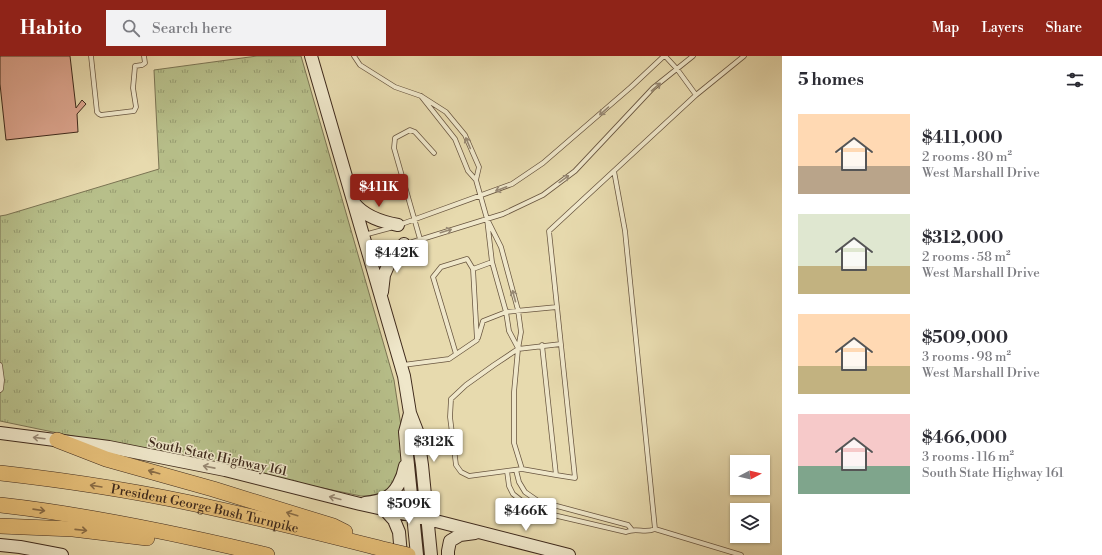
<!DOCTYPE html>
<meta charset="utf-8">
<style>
body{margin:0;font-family:"Libre Bodoni",serif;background:#f2f2f3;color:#2b2b33;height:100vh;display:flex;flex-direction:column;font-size:15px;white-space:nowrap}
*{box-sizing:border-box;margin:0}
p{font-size:13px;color:#7c7c81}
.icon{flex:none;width:22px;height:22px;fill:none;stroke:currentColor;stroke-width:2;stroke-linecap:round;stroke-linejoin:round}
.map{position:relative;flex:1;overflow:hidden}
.drawer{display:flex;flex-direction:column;background:#fff;width:320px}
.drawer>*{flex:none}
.needle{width:26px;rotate:83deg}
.controls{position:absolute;left:730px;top:399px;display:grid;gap:8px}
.controls a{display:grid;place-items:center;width:40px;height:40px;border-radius:0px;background:#fff;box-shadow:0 1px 3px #0004;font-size:20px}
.price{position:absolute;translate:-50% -34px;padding:0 9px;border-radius:4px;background:#fff;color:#222;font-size:13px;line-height:26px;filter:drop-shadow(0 1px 2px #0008)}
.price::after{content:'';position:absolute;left:50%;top:24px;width:12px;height:9px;margin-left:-6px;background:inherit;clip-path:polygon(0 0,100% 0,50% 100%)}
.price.selected{background:#8f2418;color:#fff}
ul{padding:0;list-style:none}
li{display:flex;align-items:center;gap:12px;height:100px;padding:0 16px}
li span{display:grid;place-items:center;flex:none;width:112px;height:80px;border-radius:0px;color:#555}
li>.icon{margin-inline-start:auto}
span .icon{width:48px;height:48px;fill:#fffc;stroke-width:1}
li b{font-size:17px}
h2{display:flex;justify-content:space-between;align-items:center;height:48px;padding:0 16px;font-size:17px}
header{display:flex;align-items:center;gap:24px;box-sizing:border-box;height:56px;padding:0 20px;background:#8f2418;color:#fff}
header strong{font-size:19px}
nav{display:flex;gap:22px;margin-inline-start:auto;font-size:14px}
.search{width:280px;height:36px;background:#f2f2f3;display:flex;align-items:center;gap:10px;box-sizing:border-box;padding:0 14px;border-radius:0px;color:#7c7c81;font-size:15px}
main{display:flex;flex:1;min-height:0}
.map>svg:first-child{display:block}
.grass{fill:url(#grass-tufts);stroke:#7b7453}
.building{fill:#dea690;stroke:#3f2a1c}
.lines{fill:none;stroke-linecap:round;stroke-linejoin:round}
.lane-casing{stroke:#695640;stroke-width:5.5}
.secondary-casing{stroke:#3f2a1c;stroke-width:14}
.highway-casing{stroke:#3f2a1c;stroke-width:16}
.lane{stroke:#efe7ca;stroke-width:4}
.secondary{stroke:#efe7ca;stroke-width:12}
.highway{stroke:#e4bd77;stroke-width:15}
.highway-bridge-casing{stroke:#3f2a1c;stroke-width:16;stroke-linecap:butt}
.highway-bridge{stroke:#e4bd77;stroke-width:15}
.oneway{stroke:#978873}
.oneway2{stroke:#896c45}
.labels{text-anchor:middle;stroke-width:3;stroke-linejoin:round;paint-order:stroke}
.street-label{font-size:13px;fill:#3f2a1c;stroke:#efe7ca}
</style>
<header>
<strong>Habito</strong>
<div class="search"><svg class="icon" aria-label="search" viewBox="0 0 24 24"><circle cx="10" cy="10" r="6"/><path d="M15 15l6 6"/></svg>Search here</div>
<nav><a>Map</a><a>Layers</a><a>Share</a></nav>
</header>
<main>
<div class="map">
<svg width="782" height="499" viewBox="0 0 782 499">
<defs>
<pattern id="grass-tufts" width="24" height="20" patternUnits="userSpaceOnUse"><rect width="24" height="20" fill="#b7bf8a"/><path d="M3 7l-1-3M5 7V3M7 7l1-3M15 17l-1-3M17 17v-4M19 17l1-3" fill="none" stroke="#969b70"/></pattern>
</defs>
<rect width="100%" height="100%" fill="#e7daae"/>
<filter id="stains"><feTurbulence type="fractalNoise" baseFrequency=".005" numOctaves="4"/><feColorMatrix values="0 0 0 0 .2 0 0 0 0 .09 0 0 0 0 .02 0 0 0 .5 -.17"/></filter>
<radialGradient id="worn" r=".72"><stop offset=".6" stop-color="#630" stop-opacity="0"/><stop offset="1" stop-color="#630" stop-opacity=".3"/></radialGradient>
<path class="grass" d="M257 0H301L394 324 401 370 402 409 394 429 376 440H361L0 365V160L6 159 159 113 154 14Z"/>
<path class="building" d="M0 0H70L76 52 82 44 86 48 77 58 78 76 6 84 0 28Z"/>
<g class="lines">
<defs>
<path id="lane" d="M91 0 97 56 99 58 101 59 134 55 136 51 133 32 135 10 142 9 145 7 144 0
M354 0 360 9 395 31 421 40 446 56 465 79 479 111 476 124
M696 39 744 0
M421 40 455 83 468 115 476 124 487 163 492 206 506 256 509 275 518 292
M614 115 625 175 655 473 741 499
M487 163 501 191 518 254 521 276 518 293 514 336V387L522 413 556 419 542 289
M399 169 512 128 543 107 631 31 664 0
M364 179 390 172
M420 183 394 92 395 82 410 74 415 76 434 97
M406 188 503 158 543 139 575 115 653 32 693 0
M369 198 397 190
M473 213 492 206
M478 282 483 265 506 256 557 251
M0 309 2 324 1 333 0 334
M403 309 449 303 477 284 473 213 467 203 441 211 433 221 456 298
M522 413 469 420 461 416 456 409 450 361 451 343 466 329 494 309 518 293 561 288
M516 414 519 426 525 436 538 445 628 469 632 474
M507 415 509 430 513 438 527 449 549 458 626 476C637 471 644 478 655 473
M556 419 575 422 549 175 696 39 677 13 665 0"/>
<path id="secondary" d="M311 0 404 320 410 357 417 375 422 409 431 499
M354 147C365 161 382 166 398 169
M382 236 384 219 391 203 404 188
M410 357 405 376 407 399 417 499
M0 377 109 391 225 414 360 448 428 463 569 499
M365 447C372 446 379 445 385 442 396 437 403 422 405 410
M385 454 394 464 399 476 401 499
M0 489 20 491 62 499
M448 499V495L450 485 460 479 475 477"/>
<g id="highway">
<path d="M57 384 106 403 213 433 333 470 345 476"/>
<path id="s1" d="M0 417C71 425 143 436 213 452 272 465 331 480 391 495"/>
<path d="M0 449C90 459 179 478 267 499"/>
<path d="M0 470 73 473 147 482"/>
</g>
</defs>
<use href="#lane" class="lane-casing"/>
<use href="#secondary" class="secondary-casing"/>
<use href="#highway" class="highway-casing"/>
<use href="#lane" class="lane"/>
<use href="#secondary" class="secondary"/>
<use href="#highway" class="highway"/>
<defs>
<path id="highway-bridge" d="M391 495 408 499"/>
</defs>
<use href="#highway-bridge" class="highway-bridge-casing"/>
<use href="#highway-bridge" class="highway-bridge"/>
</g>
<defs><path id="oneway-shaft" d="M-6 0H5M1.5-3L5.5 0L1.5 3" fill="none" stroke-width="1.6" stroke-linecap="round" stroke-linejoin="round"/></defs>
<g class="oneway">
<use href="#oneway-shaft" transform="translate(656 31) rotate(-41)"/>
<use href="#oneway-shaft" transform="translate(604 55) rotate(139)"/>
<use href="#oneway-shaft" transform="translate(468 87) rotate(-113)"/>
<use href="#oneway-shaft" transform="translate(564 123) rotate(-36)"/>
<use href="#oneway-shaft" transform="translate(501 133) rotate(159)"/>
<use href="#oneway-shaft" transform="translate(446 175) rotate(-17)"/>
<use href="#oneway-shaft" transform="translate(514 240) rotate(-105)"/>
<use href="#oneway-shaft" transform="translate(39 382) rotate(-173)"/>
<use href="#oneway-shaft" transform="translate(209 411) rotate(-169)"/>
<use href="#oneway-shaft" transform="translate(335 442) rotate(-166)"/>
</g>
<g class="oneway2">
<use href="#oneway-shaft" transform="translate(154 416) rotate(-164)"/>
<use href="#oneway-shaft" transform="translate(96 430) rotate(-171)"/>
<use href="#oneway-shaft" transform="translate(39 454) rotate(8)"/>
<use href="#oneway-shaft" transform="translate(292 458) rotate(-163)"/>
<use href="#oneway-shaft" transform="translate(81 474) rotate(6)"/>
</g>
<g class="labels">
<g class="street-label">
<text transform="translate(218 400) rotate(12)" y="5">South State Highway 161</text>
<text dy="5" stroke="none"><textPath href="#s1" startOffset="208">President George Bush Turnpike</textPath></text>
</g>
</g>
<rect width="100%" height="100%" filter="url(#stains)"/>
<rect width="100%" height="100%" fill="url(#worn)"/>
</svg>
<div class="controls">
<a><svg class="needle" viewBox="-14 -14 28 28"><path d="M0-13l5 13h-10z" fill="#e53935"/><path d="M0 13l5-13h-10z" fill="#7c7c81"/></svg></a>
<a><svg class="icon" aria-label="layers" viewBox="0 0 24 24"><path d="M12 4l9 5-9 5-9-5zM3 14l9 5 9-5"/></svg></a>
</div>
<b class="price selected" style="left:379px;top:152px">$411K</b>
<b class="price" style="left:397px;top:218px">$442K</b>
<b class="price" style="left:434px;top:407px">$312K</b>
<b class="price" style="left:409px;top:469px">$509K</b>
<b class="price" style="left:526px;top:476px">$466K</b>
</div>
<section class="drawer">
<h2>5 homes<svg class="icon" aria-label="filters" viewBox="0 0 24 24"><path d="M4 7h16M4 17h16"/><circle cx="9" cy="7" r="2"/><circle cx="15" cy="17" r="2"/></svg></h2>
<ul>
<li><span style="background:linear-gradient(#ffd9b3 65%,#b9a48a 0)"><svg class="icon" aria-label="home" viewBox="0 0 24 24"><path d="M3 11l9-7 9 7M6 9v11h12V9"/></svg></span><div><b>$411,000</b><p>2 rooms · 80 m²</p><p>West Marshall Drive</p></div></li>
<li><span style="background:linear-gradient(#dfe7d0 65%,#c2b280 0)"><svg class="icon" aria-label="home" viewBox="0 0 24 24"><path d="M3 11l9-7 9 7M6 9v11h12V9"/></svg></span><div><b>$312,000</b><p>2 rooms · 58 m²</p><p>West Marshall Drive</p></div></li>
<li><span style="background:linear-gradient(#ffd9b3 65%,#c2b280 0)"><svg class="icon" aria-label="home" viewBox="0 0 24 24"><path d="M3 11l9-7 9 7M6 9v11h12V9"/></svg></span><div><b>$509,000</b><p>3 rooms · 98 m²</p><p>West Marshall Drive</p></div></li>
<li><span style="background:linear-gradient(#f6c9c9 65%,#7fa58c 0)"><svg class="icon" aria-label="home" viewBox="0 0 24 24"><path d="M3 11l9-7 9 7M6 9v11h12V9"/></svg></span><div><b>$466,000</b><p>3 rooms · 116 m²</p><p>South State Highway 161</p></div></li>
</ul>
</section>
</main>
